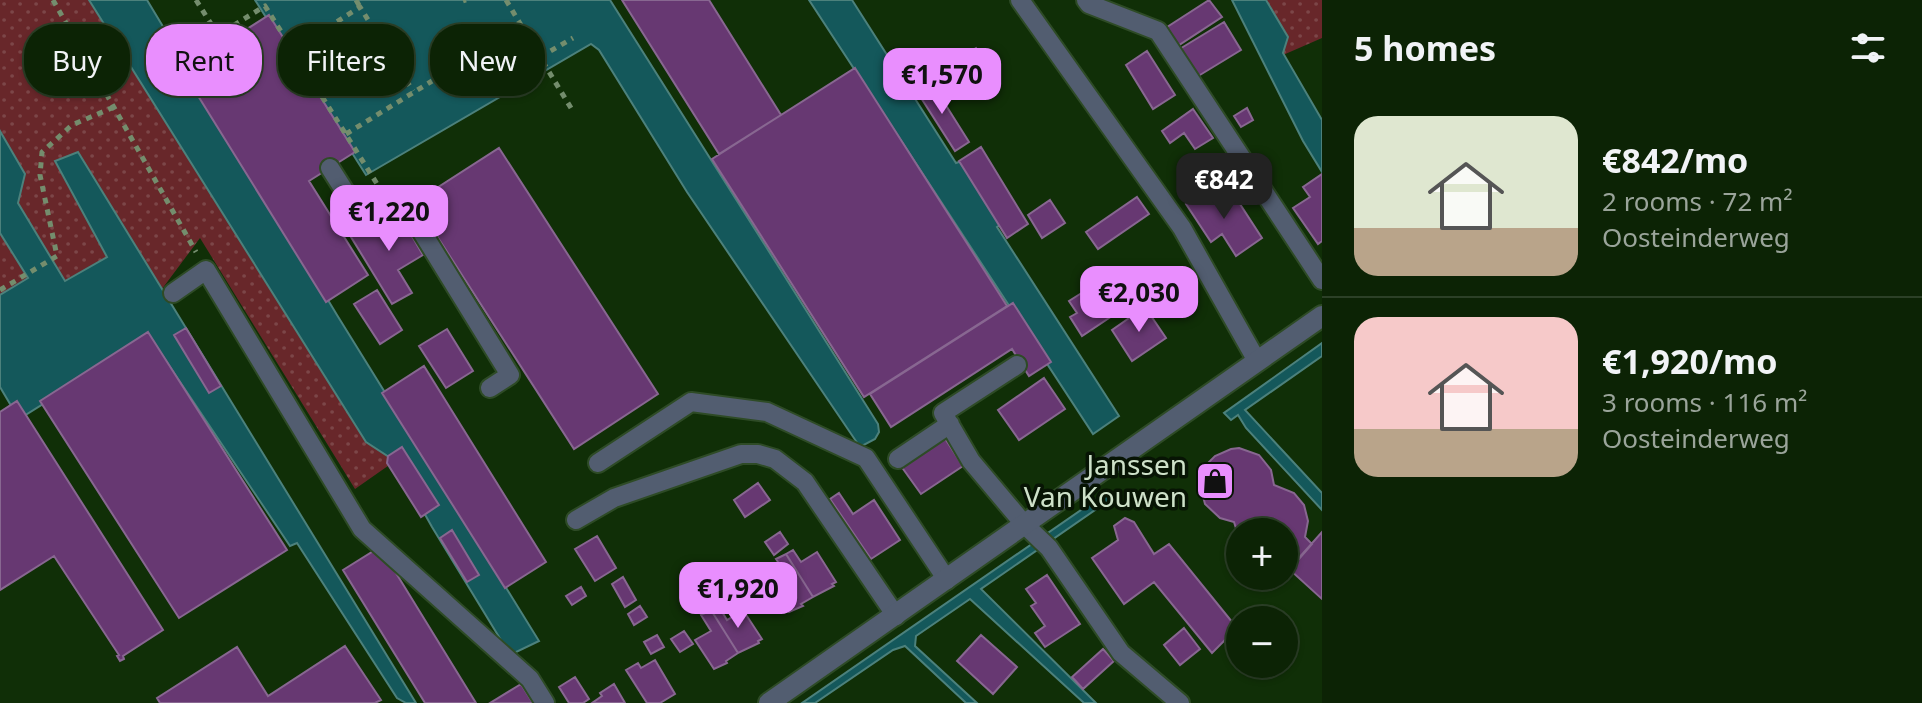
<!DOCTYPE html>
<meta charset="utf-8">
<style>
body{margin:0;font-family:"Noto Sans",sans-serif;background:#152b0f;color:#f1f3f6;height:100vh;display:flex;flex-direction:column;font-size:30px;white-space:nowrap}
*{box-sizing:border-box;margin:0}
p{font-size:26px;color:#9aa49a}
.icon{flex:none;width:44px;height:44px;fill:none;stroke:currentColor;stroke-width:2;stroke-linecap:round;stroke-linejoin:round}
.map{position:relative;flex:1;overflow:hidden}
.side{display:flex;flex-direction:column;background:#0c2305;width:600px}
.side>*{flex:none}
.top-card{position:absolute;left:24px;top:24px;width:760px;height:72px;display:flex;gap:16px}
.fabs{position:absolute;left:1226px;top:518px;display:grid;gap:16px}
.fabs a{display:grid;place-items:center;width:72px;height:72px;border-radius:50%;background:#0c2305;box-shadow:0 2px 6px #0004,0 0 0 2px #2c4027;font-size:40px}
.price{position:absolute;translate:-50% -68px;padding:0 18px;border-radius:16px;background:#e98efe;color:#111;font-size:26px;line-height:52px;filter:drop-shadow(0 2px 4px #0008)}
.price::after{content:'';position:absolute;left:50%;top:48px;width:24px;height:18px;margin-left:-12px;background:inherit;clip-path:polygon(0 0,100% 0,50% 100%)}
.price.on{background:#222;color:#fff}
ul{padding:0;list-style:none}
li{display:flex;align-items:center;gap:24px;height:200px;padding:0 32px}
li+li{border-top:2px solid #2c4027}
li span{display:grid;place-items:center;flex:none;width:224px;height:160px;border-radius:24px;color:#555}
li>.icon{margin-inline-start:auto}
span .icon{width:96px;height:96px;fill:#fffc;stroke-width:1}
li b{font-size:34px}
h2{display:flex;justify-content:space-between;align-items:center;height:96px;padding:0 32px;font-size:34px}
.chip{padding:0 28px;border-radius:32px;background:#0c2305;box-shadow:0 2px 6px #0004,0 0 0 2px #2c4027;font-size:28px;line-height:72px}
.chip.on{background:#e98efe;color:#111}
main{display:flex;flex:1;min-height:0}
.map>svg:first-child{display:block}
.grass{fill:url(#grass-dots)}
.water{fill:#14585b;stroke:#4c817c;stroke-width:2}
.building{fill:#673872;stroke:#886791;stroke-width:2}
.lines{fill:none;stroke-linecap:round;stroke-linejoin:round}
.service-casing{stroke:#2e4b26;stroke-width:22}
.tertiary-casing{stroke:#2e4b26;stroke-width:24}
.path{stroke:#748d6d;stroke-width:5;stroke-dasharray:6 6;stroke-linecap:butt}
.service{stroke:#525d70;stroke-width:18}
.tertiary{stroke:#525d70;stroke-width:20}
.labels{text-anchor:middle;stroke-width:7;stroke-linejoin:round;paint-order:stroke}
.poi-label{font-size:28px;fill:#cee1c9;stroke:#071404;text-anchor:end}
</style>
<main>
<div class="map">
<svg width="1322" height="703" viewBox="0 0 1322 703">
<defs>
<pattern id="grass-dots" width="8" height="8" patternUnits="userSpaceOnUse" patternTransform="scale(2)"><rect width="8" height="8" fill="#68272a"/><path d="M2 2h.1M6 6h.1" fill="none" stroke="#7c4648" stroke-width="1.8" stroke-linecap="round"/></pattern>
</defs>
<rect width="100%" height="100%" fill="#102f07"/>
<path class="grass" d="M0 0H89L366 442 395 461 355 489 200 238 162 289 78 152 56 162 107 257 65 282 18 203 25 173 0 131Z
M1266 0H1322V38L1283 55 1287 37Z
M0 233 28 278 0 295Z"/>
<path class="water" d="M89 0H147L337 315 539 641 510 655 432 527 395 461 366 442Z
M255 0H610L878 424 879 432 875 439 860 447 687 192 599 50 591 44 366 175Z
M809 0H852L956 163 976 156 1012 217 997 227 1119 416 1093 434Z
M1232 0H1266L1288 37 1283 53 1322 120V172L1303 141Z
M0 131 25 174 18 203 65 281 107 257 55 161 78 152 416 703H406L397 698 297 543 290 546 150 337 19 419 0 387V295L28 278 0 233Z
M1322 343V356L1245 410 1322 493V510L1246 428 1238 415 1231 420 1224 413Z
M1107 492 1111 499 981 589 1096 703H1084L970 599 916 636 915 646 977 703H966L905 646 893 650 815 703H802Z"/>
<path class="building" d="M622 0H709L781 115 719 154Z
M1209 0 1222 17 1176 47 1164 29Z
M269 15 355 152 309 181 368 275 326 302 182 70Z
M1224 22 1241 50 1195 78 1178 50Z
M976 48 987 64 951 88 940 71Z
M1147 51 1175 95 1153 109 1126 65Z
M855 68 1007 306 864 397 712 159Z
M930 80 969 142 955 151 916 90Z
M1247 108 1253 120 1241 127 1234 116Z
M1193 109 1213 138 1195 149 1184 133 1170 143 1162 131Z
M981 147 1028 224 1007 238 959 161Z
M499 148 658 394 574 449 415 202Z
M1322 174V241L1318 244 1293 208 1310 197 1303 187Z
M1212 188 1224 206 1236 198 1262 238 1236 256 1222 234 1211 242 1186 204Z
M1137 197 1149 214 1098 249 1086 232Z
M1050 200 1065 223 1042 238 1028 215Z
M396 209 423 255 398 270 412 293 392 304 351 237Z
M1099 282 1107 294 1110 292 1121 310 1082 336 1070 317 1077 313 1069 301Z
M377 290 402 330 380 344 354 304Z
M1013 303 1051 362 1029 376 1012 349 891 427 870 394Z
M1145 307 1166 338 1132 361 1112 330Z
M186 328 221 386 209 393 174 335Z
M447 329 473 371 446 388 419 346Z
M148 332 287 550 179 618 40 401Z
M424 366 546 562 505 588 382 393Z
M1044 378 1065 409 1019 440 998 410Z
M17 401 163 630 123 656 124 659 120 661 117 656 119 655 54 556 0 590V412Z
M944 437 963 466 921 494 901 466Z
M402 447 439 505 421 517 387 463 388 456Z
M1239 448 1259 455 1271 470 1274 485 1294 493 1304 505 1308 521 1305 537 1312 544 1299 559 1293 552 1284 557V532H1240V541L1234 522 1220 518 1205 504 1200 484 1206 465 1215 456 1231 449Z
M758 483 770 500 745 517 734 500Z
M839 493 853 514 874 500 900 540 871 559 830 499Z
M1125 518 1134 522 1154 554 1169 544 1237 628 1212 653 1154 582 1124 604 1092 558 1118 540 1114 526Z
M452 530 479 575 467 582 440 538Z
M780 532 788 544 774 555 765 542Z
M1322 532V599L1289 569Z
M597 536 616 568 595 581 575 549Z
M380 547 476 703H425L343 570Z
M793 550 801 562 817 552 836 582 832 584 834 586 813 597 786 554Z
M786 554 813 597 801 604 803 606 789 612 770 584 786 574 776 559Z
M724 566 737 585 719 596 707 578Z
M1047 575 1080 624 1045 647 1035 633 1045 626 1031 606 1036 603 1026 589Z
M623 577 636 600 625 607 612 584Z
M581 587 586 596 572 605 566 596Z
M718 605 727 620 743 610 762 639 758 641 759 643 738 653 711 610Z
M640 606 647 617 634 625 628 614Z
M711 610 738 653 726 661 727 663 714 669 695 640 711 631 701 615Z
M1184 628 1200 649 1180 665 1164 645Z
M684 631 693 644 680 652 671 639Z
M657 635 664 647 651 654 644 642Z
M981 635 1017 667 993 694 957 661Z
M345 646 381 700 375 703H160L157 698 237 647 268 696Z
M1103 649 1114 661 1083 689 1072 677Z
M655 660 675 694 660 703H647L626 670 638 663 641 668Z
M575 677 589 699 583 703H569L559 687Z
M521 684 533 703H490Z
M614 684 625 703H592L602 696 600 693Z"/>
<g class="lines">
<defs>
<path id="service" d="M1020 0 1182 228 1257 361
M1086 0 1089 4 1158 31 1322 280
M330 168 363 220 401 198 510 375 490 388
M173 293 206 270 362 529 530 679 545 703
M1017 365 943 413 971 461 1024 524 1049 548 1121 653 1180 703
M898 459 950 424
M598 463 691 402 767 412 866 458 947 580
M576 520 614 498 741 454H758L775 459 805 482 896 616"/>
<path id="tertiary" d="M769 703 1322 316"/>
</defs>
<use href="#service" class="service-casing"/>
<use href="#tertiary" class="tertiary-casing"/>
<path class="path" d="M53 0 196 252
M196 0 218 35 265 6 379 187
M356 0 360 7
M506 0 540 57 513 75
M463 1 466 0
M327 28 360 7 395 63
M362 84 395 63 413 91
M571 108 540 57 573 38
M346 134 432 81
M0 290 57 256 40 175 42 152 72 125 114 107"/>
<use href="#service" class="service"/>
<use href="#tertiary" class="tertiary"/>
</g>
<defs>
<symbol id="shop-square" viewBox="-11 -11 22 22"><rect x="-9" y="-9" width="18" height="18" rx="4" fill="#e98efe" stroke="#071404"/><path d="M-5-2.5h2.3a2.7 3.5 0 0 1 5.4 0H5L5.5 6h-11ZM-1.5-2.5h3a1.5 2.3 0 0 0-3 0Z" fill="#111"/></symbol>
</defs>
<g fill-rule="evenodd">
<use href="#shop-square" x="1193" y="459" width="44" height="44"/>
</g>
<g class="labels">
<g class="poi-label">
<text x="1187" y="475">Janssen<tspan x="1187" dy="32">Van Kouwen</tspan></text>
</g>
</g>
</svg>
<div class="fabs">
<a>+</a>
<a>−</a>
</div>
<b class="price" style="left:942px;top:116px">€1,570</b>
<b class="price on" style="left:1224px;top:221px">€842</b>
<b class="price" style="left:389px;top:253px">€1,220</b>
<b class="price" style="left:1139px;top:334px">€2,030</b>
<b class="price" style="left:738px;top:630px">€1,920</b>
<div class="top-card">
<a class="chip">Buy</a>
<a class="chip on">Rent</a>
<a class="chip">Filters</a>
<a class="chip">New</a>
</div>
</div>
<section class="side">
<h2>5 homes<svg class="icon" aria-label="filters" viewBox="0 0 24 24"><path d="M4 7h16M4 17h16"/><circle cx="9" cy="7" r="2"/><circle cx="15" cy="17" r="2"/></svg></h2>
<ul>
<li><span style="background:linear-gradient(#dfe7d0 70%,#b9a48a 0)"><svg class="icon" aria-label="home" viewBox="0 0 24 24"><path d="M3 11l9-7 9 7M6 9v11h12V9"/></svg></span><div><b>€842/mo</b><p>2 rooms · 72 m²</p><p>Oosteinderweg</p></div></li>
<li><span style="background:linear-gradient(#f6c9c9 70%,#b9a48a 0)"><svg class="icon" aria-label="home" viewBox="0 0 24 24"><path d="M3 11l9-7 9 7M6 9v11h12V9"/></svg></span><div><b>€1,920/mo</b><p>3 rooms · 116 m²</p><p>Oosteinderweg</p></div></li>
</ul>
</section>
</main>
